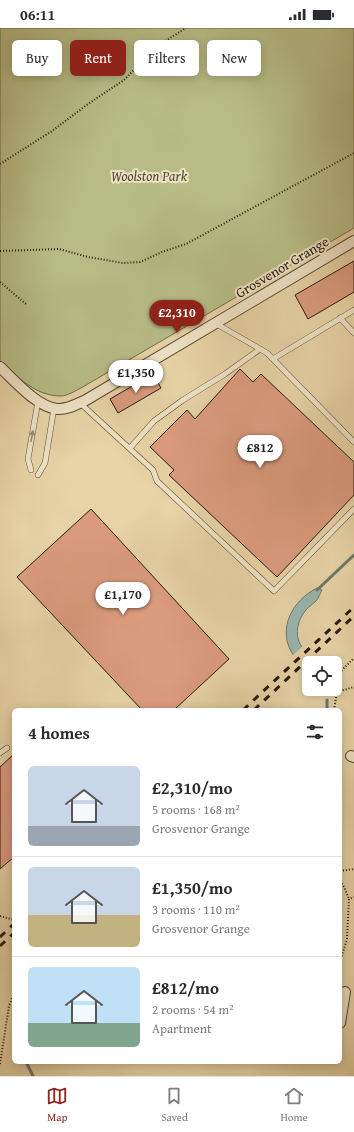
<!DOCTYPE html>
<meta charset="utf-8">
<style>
body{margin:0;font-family:"Gentium Book Plus",serif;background:#f7f7f7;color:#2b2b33;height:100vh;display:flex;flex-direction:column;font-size:15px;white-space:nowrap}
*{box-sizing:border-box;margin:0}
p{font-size:13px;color:#7c7c81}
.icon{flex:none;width:22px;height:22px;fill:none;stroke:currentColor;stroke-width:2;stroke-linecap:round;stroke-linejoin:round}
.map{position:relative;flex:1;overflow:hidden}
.side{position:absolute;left:12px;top:680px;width:330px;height:356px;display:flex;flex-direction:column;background:#fff;border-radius:6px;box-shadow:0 2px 10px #0003}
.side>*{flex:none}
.guide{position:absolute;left:12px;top:12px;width:330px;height:36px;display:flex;gap:8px}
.controls{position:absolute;left:302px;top:628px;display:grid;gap:8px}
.controls a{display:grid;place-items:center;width:40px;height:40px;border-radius:6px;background:#fff;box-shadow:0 2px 10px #0003;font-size:20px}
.price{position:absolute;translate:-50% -34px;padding:0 9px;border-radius:14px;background:#fff;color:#222;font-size:13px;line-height:26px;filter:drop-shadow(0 1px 2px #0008)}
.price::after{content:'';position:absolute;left:50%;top:24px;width:12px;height:9px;margin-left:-6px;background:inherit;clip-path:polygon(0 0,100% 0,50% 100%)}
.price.active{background:#8f2418;color:#fff}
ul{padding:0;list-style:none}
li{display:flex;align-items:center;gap:12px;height:100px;padding:0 16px}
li+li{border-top:1px solid #e1e1e2}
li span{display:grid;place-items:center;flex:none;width:112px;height:80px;border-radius:6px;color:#555}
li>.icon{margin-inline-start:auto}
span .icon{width:48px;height:48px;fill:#fffc;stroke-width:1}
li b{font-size:17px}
h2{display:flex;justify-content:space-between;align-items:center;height:48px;padding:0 16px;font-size:17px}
.chip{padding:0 14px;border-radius:6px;background:#fff;box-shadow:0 2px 10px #0003;font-size:14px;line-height:36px}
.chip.active{background:#8f2418;color:#fff}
.status{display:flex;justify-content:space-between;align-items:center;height:28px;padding:0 20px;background:#fff;direction:ltr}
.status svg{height:11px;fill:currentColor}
.menu{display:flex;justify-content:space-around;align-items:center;height:56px;border-top:1px solid #e1e1e2;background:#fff;font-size:11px;color:#7c7c81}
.menu a{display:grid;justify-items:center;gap:2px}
.menu .active{color:#8f2418}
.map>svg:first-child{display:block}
.green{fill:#b7bc86;stroke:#6e6a4a}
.water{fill:#98b6af;stroke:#6a776e}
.pier{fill:#e7d3a6}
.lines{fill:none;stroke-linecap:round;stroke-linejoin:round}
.stream{stroke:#6a776e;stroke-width:3}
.building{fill:#db9b7e;stroke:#24190d}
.lane-casing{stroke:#554833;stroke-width:6}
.street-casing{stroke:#554833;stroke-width:12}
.path{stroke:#24190d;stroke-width:2;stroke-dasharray:1 2;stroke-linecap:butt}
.lane{stroke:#efe2c5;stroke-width:5}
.street{stroke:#efe2c5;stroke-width:10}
.rail{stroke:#24190d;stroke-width:3;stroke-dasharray:7 7;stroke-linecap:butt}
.oneway{fill:#948872}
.labels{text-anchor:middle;stroke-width:4;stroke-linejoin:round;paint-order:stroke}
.park-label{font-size:14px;font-style:italic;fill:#504a31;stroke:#efe2c5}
.street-label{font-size:14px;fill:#24190d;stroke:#efe2c5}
</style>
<div class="status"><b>06:11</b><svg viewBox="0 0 49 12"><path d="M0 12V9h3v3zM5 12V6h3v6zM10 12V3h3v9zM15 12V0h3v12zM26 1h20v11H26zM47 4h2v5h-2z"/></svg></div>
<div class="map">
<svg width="354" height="1048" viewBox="0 0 354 1048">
<rect width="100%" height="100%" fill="#e7d3a6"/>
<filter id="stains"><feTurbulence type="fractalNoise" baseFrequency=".005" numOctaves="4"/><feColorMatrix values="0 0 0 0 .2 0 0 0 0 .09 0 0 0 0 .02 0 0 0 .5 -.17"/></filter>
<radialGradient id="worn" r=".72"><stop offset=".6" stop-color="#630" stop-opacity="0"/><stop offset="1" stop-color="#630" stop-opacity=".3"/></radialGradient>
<path class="green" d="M0 0H354V200L81 360C75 363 67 368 61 368 35 368 18 349 0 333Z"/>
<path class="water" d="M317 560 322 562C320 565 319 570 316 573 314 575 311 577 309 579 299 588 294 603 300 616 304 623 312 628 317 635H309V643C304 637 296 632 292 625 277 600 293 572 317 560Z"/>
<path class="pier" d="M303 618 316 631 311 635H309V637L305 640 292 628Z"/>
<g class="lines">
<path class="stream" d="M317 562 354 527
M327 672V682
M26 1034 33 1048"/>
</g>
<path class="building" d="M354 233V264L308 291 295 267Z
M240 341 253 354 261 346 354 434V467L277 549 169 447 174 442 150 419 187 382 195 391Z
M153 346 161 360 118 385 110 371Z
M91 481 229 631 174 682H142L17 549Z
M14 726V829L0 841V739Z"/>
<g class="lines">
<defs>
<path id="lane" d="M340 290 354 305
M215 295 267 325 354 414
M273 331 354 282
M80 375 153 442 157 453 274 563 354 481
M130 420 154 393 183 372 225 346 260 321
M31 442 28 431 38 373
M38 447 45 435 54 380
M0 725 7 720"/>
<path id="street" d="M0 339C15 353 36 378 57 381 67 382 77 376 86 372L354 213
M351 728 354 729
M340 995 345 964"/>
</defs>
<use href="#lane" class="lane-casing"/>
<use href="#street" class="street-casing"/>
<path class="path" d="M0 136 52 103 88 76 124 52 159 17 186 0
M0 223 59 221 88 229 123 235 140 234 162 224 186 216 354 125
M0 254 26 276
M335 649 354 630
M337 664 354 659
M334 682 337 664 335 661
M340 843 354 841
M340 853 344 859 349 871
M0 888 14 892
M340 934 347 911 349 871 354 869
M0 1036 9 978 14 965"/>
<use href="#lane" class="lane"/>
<use href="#street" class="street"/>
<path class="rail" d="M243 682 354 579
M254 682 354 588
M0 909 14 896
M0 918 14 905"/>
</g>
<defs><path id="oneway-solid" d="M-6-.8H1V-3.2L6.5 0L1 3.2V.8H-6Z"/></defs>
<use class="oneway" href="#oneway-solid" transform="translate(32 408) rotate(-80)"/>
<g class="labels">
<g class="park-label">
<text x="149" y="153">Woolston Park</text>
</g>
<g class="street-label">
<text transform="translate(282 239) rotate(-31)" y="5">Grosvenor Grange</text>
</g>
</g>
<rect width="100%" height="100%" filter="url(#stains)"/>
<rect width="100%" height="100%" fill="url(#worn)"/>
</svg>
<div class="controls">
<a><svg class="icon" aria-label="locate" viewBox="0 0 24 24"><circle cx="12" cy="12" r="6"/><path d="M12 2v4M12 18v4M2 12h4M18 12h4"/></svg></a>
</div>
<b class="price active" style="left:177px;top:306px">£2,310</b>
<b class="price" style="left:136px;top:366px">£1,350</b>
<b class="price" style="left:260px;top:441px">£812</b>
<b class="price" style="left:123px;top:588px">£1,170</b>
<div class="guide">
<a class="chip">Buy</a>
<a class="chip active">Rent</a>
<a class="chip">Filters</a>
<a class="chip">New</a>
</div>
<section class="side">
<h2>4 homes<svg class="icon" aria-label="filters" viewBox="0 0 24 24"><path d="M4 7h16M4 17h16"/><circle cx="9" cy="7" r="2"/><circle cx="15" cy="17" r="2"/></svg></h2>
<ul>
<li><span style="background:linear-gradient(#c9d6e8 75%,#9aa5b1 0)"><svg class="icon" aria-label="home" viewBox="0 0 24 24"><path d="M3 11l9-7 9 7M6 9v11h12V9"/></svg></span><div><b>£2,310/mo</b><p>5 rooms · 168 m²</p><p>Grosvenor Grange</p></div></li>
<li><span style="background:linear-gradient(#c9d6e8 60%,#c2b280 0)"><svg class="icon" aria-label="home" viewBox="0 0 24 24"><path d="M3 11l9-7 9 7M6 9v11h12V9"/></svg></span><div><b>£1,350/mo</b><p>3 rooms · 110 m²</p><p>Grosvenor Grange</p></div></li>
<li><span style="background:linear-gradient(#bfe0f5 70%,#7fa58c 0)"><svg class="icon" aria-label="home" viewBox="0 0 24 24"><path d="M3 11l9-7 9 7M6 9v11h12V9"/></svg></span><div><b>£812/mo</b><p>2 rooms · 54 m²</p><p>Apartment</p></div></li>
</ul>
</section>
</div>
<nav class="menu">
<a class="active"><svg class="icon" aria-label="map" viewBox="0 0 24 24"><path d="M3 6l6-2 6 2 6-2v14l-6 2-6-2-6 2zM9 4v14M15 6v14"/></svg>Map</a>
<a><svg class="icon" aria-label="saved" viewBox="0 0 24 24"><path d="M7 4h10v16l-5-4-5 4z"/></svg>Saved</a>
<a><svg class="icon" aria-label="home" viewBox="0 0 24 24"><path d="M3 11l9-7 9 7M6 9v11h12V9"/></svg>Home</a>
</nav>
